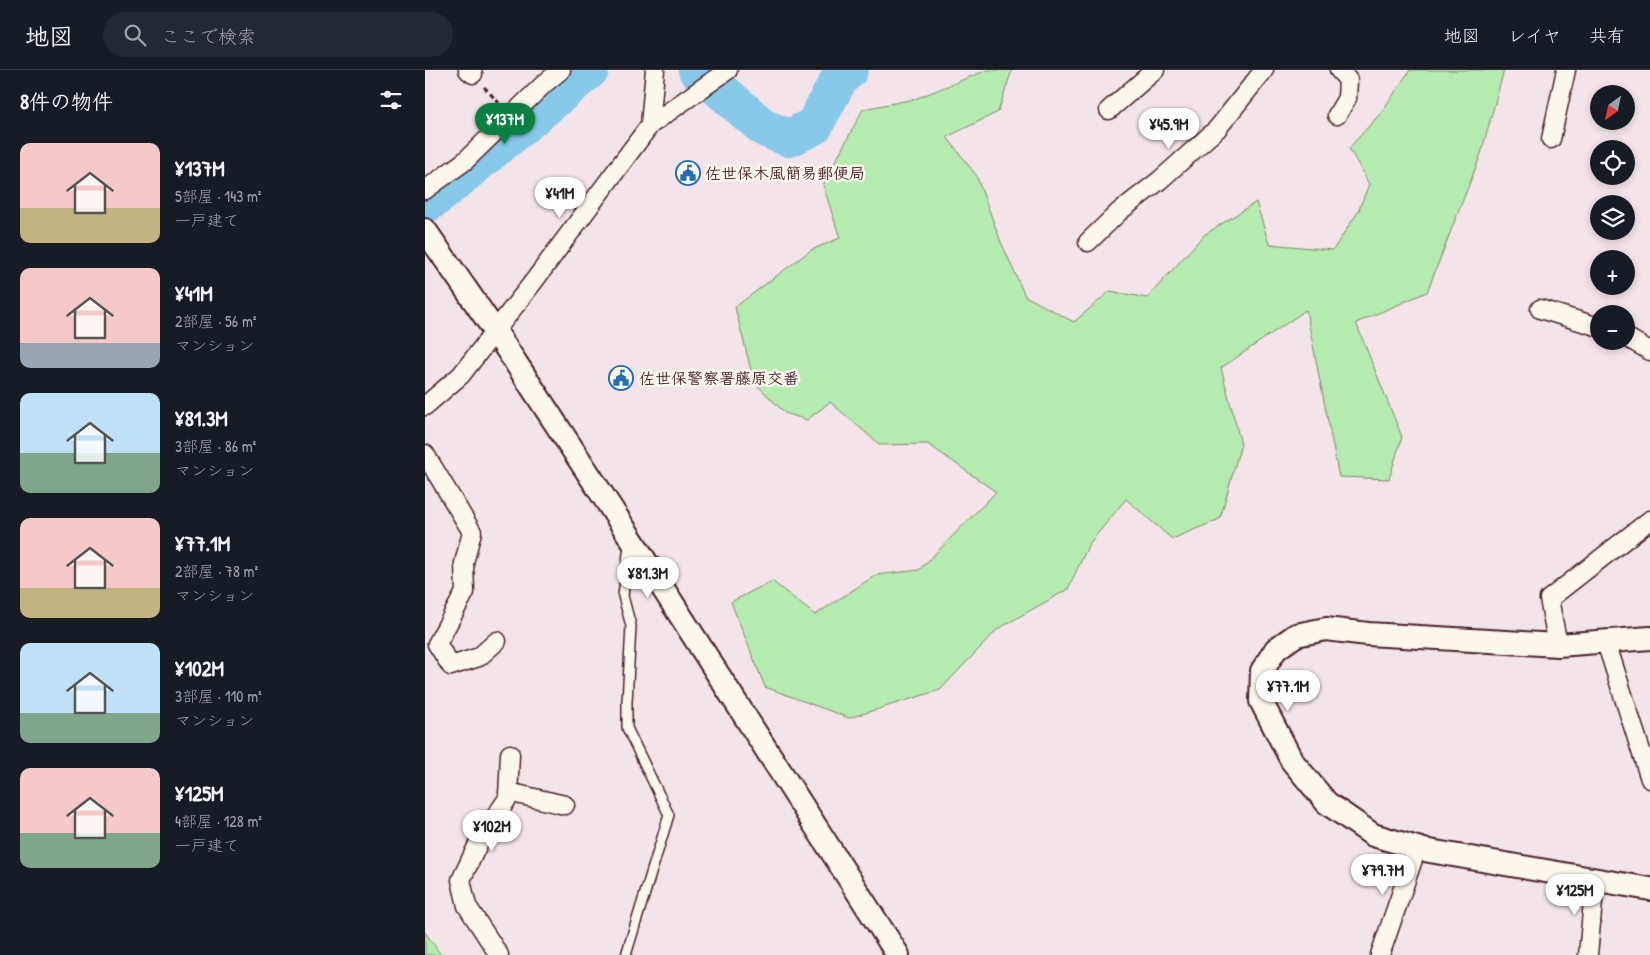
<!DOCTYPE html>
<html lang="ja">
<meta charset="utf-8">
<style>
body{margin:0;font-family:"Patrick Hand","Klee One",sans-serif;background:#242831;color:#f1f3f6;height:100vh;display:flex;flex-direction:column;font-size:19px;white-space:nowrap}
*{box-sizing:border-box;margin:0}
p{font-size:16px;color:#9ea1a6}
.icon{flex:none;width:28px;height:28px;fill:none;stroke:currentColor;stroke-width:2;stroke-linecap:round;stroke-linejoin:round}
.map{position:relative;flex:1;overflow:hidden}
.panel{display:flex;flex-direction:column;background:#171b24;width:425px}
.panel>*{flex:none}
.needle{width:32px;rotate:213deg}
.controls{position:absolute;left:1165px;top:15px;display:grid;gap:10px}
.controls a{display:grid;place-items:center;width:45px;height:45px;border-radius:50%;background:#171b24;box-shadow:0 2px 8px #0003;font-size:25px}
.price{position:absolute;translate:-50% -42px;padding:0 11px;border-radius:18px;background:#fff;color:#222;font-size:16px;line-height:32px;filter:drop-shadow(0 1px 2px #0008)}
.price::after{content:'';position:absolute;left:50%;top:30px;width:15px;height:11px;margin-left:-8px;background:inherit;clip-path:polygon(0 0,100% 0,50% 100%)}
.price.on{background:#0b8043;color:#fff}
ul{padding:0;list-style:none}
li{display:flex;align-items:center;gap:15px;height:125px;padding:0 20px}
li span{display:grid;place-items:center;flex:none;width:140px;height:100px;border-radius:10px;color:#555}
li>.icon{margin-inline-start:auto}
span .icon{width:60px;height:60px;fill:#fffc;stroke-width:1}
li b{font-size:21px}
h2{display:flex;justify-content:space-between;align-items:center;height:60px;padding:0 20px;font-size:21px}
header{display:flex;align-items:center;gap:30px;box-sizing:border-box;height:70px;padding:0 25px;background:#171b24;border-bottom:1px solid #363941}
header strong{font-size:24px}
nav{display:flex;gap:28px;margin-inline-start:auto;font-size:18px}
.search{width:350px;height:45px;background:#242831;display:flex;align-items:center;gap:12px;box-sizing:border-box;padding:0 18px;border-radius:28px;color:#9ea1a6;font-size:19px}
main{display:flex;flex:1;min-height:0}
.map>svg:first-child{display:block}
.green{fill:#b4ebae;stroke:#7f856c}
.lines{fill:none;stroke-linecap:round;stroke-linejoin:round}
.river{stroke:#88c8e9;stroke-width:38}
.service-casing{stroke:#4a1f2b;stroke-width:12}
.minor-casing{stroke:#4a1f2b;stroke-width:21}
.tertiary-casing{stroke:#4a1f2b;stroke-width:26}
.path{stroke:#4a1f2b;stroke-width:3;stroke-dasharray:5 4;stroke-linecap:butt}
.service{stroke:#fbf7ec;stroke-width:9}
.minor{stroke:#fbf7ec;stroke-width:18}
.tertiary{stroke:#fbf7ec;stroke-width:22}
.labels{text-anchor:middle;stroke-width:5;stroke-linejoin:round;paint-order:stroke}
.poi-label{font-size:16px;font-weight:bold;fill:#4a1f2b;stroke:#fbf7ec;text-anchor:start}
</style>
<header>
<strong>地図</strong>
<div class="search"><svg class="icon" aria-label="search" viewBox="0 0 24 24"><circle cx="10" cy="10" r="6"/><path d="M15 15l6 6"/></svg>ここで検索</div>
<nav><a>地図</a><a>レイヤ</a><a>共有</a></nav>
</header>
<main>
<section class="panel">
<h2>8件の物件<svg class="icon" aria-label="filters" viewBox="0 0 24 24"><path d="M4 7h16M4 17h16"/><circle cx="9" cy="7" r="2"/><circle cx="15" cy="17" r="2"/></svg></h2>
<ul>
<li><span style="background:linear-gradient(#f6c9c9 65%,#c2b280 0)"><svg class="icon" aria-label="home" viewBox="0 0 24 24"><path d="M3 11l9-7 9 7M6 9v11h12V9"/></svg></span><div><b>¥137M</b><p>5部屋 · 143 m²</p><p>一戸建て</p></div></li>
<li><span style="background:linear-gradient(#f6c9c9 75%,#9aa5b1 0)"><svg class="icon" aria-label="home" viewBox="0 0 24 24"><path d="M3 11l9-7 9 7M6 9v11h12V9"/></svg></span><div><b>¥41M</b><p>2部屋 · 56 m²</p><p>マンション</p></div></li>
<li><span style="background:linear-gradient(#bfe0f5 60%,#7fa58c 0)"><svg class="icon" aria-label="home" viewBox="0 0 24 24"><path d="M3 11l9-7 9 7M6 9v11h12V9"/></svg></span><div><b>¥81.3M</b><p>3部屋 · 86 m²</p><p>マンション</p></div></li>
<li><span style="background:linear-gradient(#f6c9c9 70%,#c2b280 0)"><svg class="icon" aria-label="home" viewBox="0 0 24 24"><path d="M3 11l9-7 9 7M6 9v11h12V9"/></svg></span><div><b>¥77.1M</b><p>2部屋 · 78 m²</p><p>マンション</p></div></li>
<li><span style="background:linear-gradient(#bfe0f5 70%,#7fa58c 0)"><svg class="icon" aria-label="home" viewBox="0 0 24 24"><path d="M3 11l9-7 9 7M6 9v11h12V9"/></svg></span><div><b>¥102M</b><p>3部屋 · 110 m²</p><p>マンション</p></div></li>
<li><span style="background:linear-gradient(#f6c9c9 65%,#7fa58c 0)"><svg class="icon" aria-label="home" viewBox="0 0 24 24"><path d="M3 11l9-7 9 7M6 9v11h12V9"/></svg></span><div><b>¥125M</b><p>4部屋 · 128 m²</p><p>一戸建て</p></div></li>
</ul>
</section>
<div class="map">
<svg width="1225" height="885" viewBox="0 0 1225 885">
<rect width="100%" height="100%" fill="#f3e4e9"/>
<filter id="ink" filterUnits="userSpaceOnUse"><feTurbulence type="fractalNoise" baseFrequency=".02" numOctaves="2"/><feDisplacementMap in="SourceGraphic" scale="10" xChannelSelector="R" yChannelSelector="G"/><feConvolveMatrix kernelMatrix="1 2 1 2 8 2 1 2 1" color-interpolation-filters="sRGB"/></filter>
<g filter="url(#ink)">
<path class="green" d="M562 0H587L573 42 522 67 551 105 576 172 600 226 649 252 685 221 722 228 779 165 831 132 844 174 908 180 933 142 944 114 924 78 955 44 985 0H1079L1056 84 1002 222 931 253 977 367 964 409 914 407 881 240 796 298 816 374 795 449 747 469 701 429 664 474 643 519 573 559 515 620 424 648 340 617 306 532 347 511 390 545 451 505 494 500 571 422 503 374 455 375 405 332 382 350 360 343 329 312 310 237 386 180 415 168 398 115 438 39 490 29Z
M0 862 16 885H0Z"/>
<g class="lines">
<path class="river" d="M272 0 339 58 364 68 389 56 413 11 424 0
M0 135 12 127 165 0"/>
<defs>
<path id="service" d="M201 885 244 745 202 658V632L206 556 198 526 204 475"/>
<path id="minor" d="M43 0 48 4
M684 40 730 0
M912 45 922 28 923 10 914 0
M225 55 230 0
M1126 69 1141 0
M0 120 40 91 119 14 136 0
M663 172 695 141 735 110 792 59 839 0
M1115 239 1174 257
M1201 267 1225 281
M0 336 36 305 109 211 225 55 303 0
M0 384 47 462 39 493 40 522 12 574 26 596 54 587 72 571
M1181 572 1225 709
M1133 575 1124 529 1225 450
M83 722 140 735
M74 885 42 836 36 810 56 768 83 728 85 684
M955 885 992 778
M1163 885 1170 809"/>
<path id="tertiary" d="M0 160 70 261 205 467 473 885
M1225 568 1133 575 943 564 901 559 871 565 851 579 837 601 836 631 867 691 902 733 948 765 999 780 1225 819"/>
</defs>
<use href="#service" class="service-casing"/>
<use href="#minor" class="minor-casing"/>
<use href="#tertiary" class="tertiary-casing"/>
<path class="path" d="M59 17 74 33"/>
<use href="#service" class="service"/>
<use href="#minor" class="minor"/>
<use href="#tertiary" class="tertiary"/>
</g>
</g>
<defs>
<symbol id="civic-ring" viewBox="-11 -11 22 22"><circle r="9.5" fill="#fbf7ec" stroke="#1f6fb2" stroke-width="1.5"/><path d="M-.6-6.5H3V-4.5H.6V-3L4-1V1h2V6H-6V1h2V-1L-.6-3ZM-1.2 2.5V6h2.4V2.5Z" fill="#1f6fb2"/></symbol>
</defs>
<g fill-rule="evenodd">
<use href="#civic-ring" x="249" y="89" width="28" height="28"/>
<use href="#civic-ring" x="182" y="294" width="28" height="28"/>
</g>
<g class="labels">
<g class="poi-label">
<text x="280" y="109">佐世保木風簡易郵便局</text>
<text x="214" y="314">佐世保警察署藤原交番</text>
</g>
</g>
</svg>
<div class="controls">
<a><svg class="needle" viewBox="-14 -14 28 28"><path d="M0-13l5 13h-10z" fill="#e53935"/><path d="M0 13l5-13h-10z" fill="#9ea1a6"/></svg></a>
<a><svg class="icon" aria-label="locate" viewBox="0 0 24 24"><circle cx="12" cy="12" r="6"/><path d="M12 2v4M12 18v4M2 12h4M18 12h4"/></svg></a>
<a><svg class="icon" aria-label="layers" viewBox="0 0 24 24"><path d="M12 4l9 5-9 5-9-5zM3 14l9 5 9-5"/></svg></a>
<a>+</a>
<a>−</a>
</div>
<b class="price on" style="left:80px;top:75px">¥137M</b>
<b class="price" style="left:744px;top:80px">¥45.9M</b>
<b class="price" style="left:135px;top:149px">¥41M</b>
<b class="price" style="left:223px;top:529px">¥81.3M</b>
<b class="price" style="left:863px;top:642px">¥77.1M</b>
<b class="price" style="left:67px;top:782px">¥102M</b>
<b class="price" style="left:958px;top:826px">¥79.7M</b>
<b class="price" style="left:1150px;top:846px">¥125M</b>
</div>
</main>
